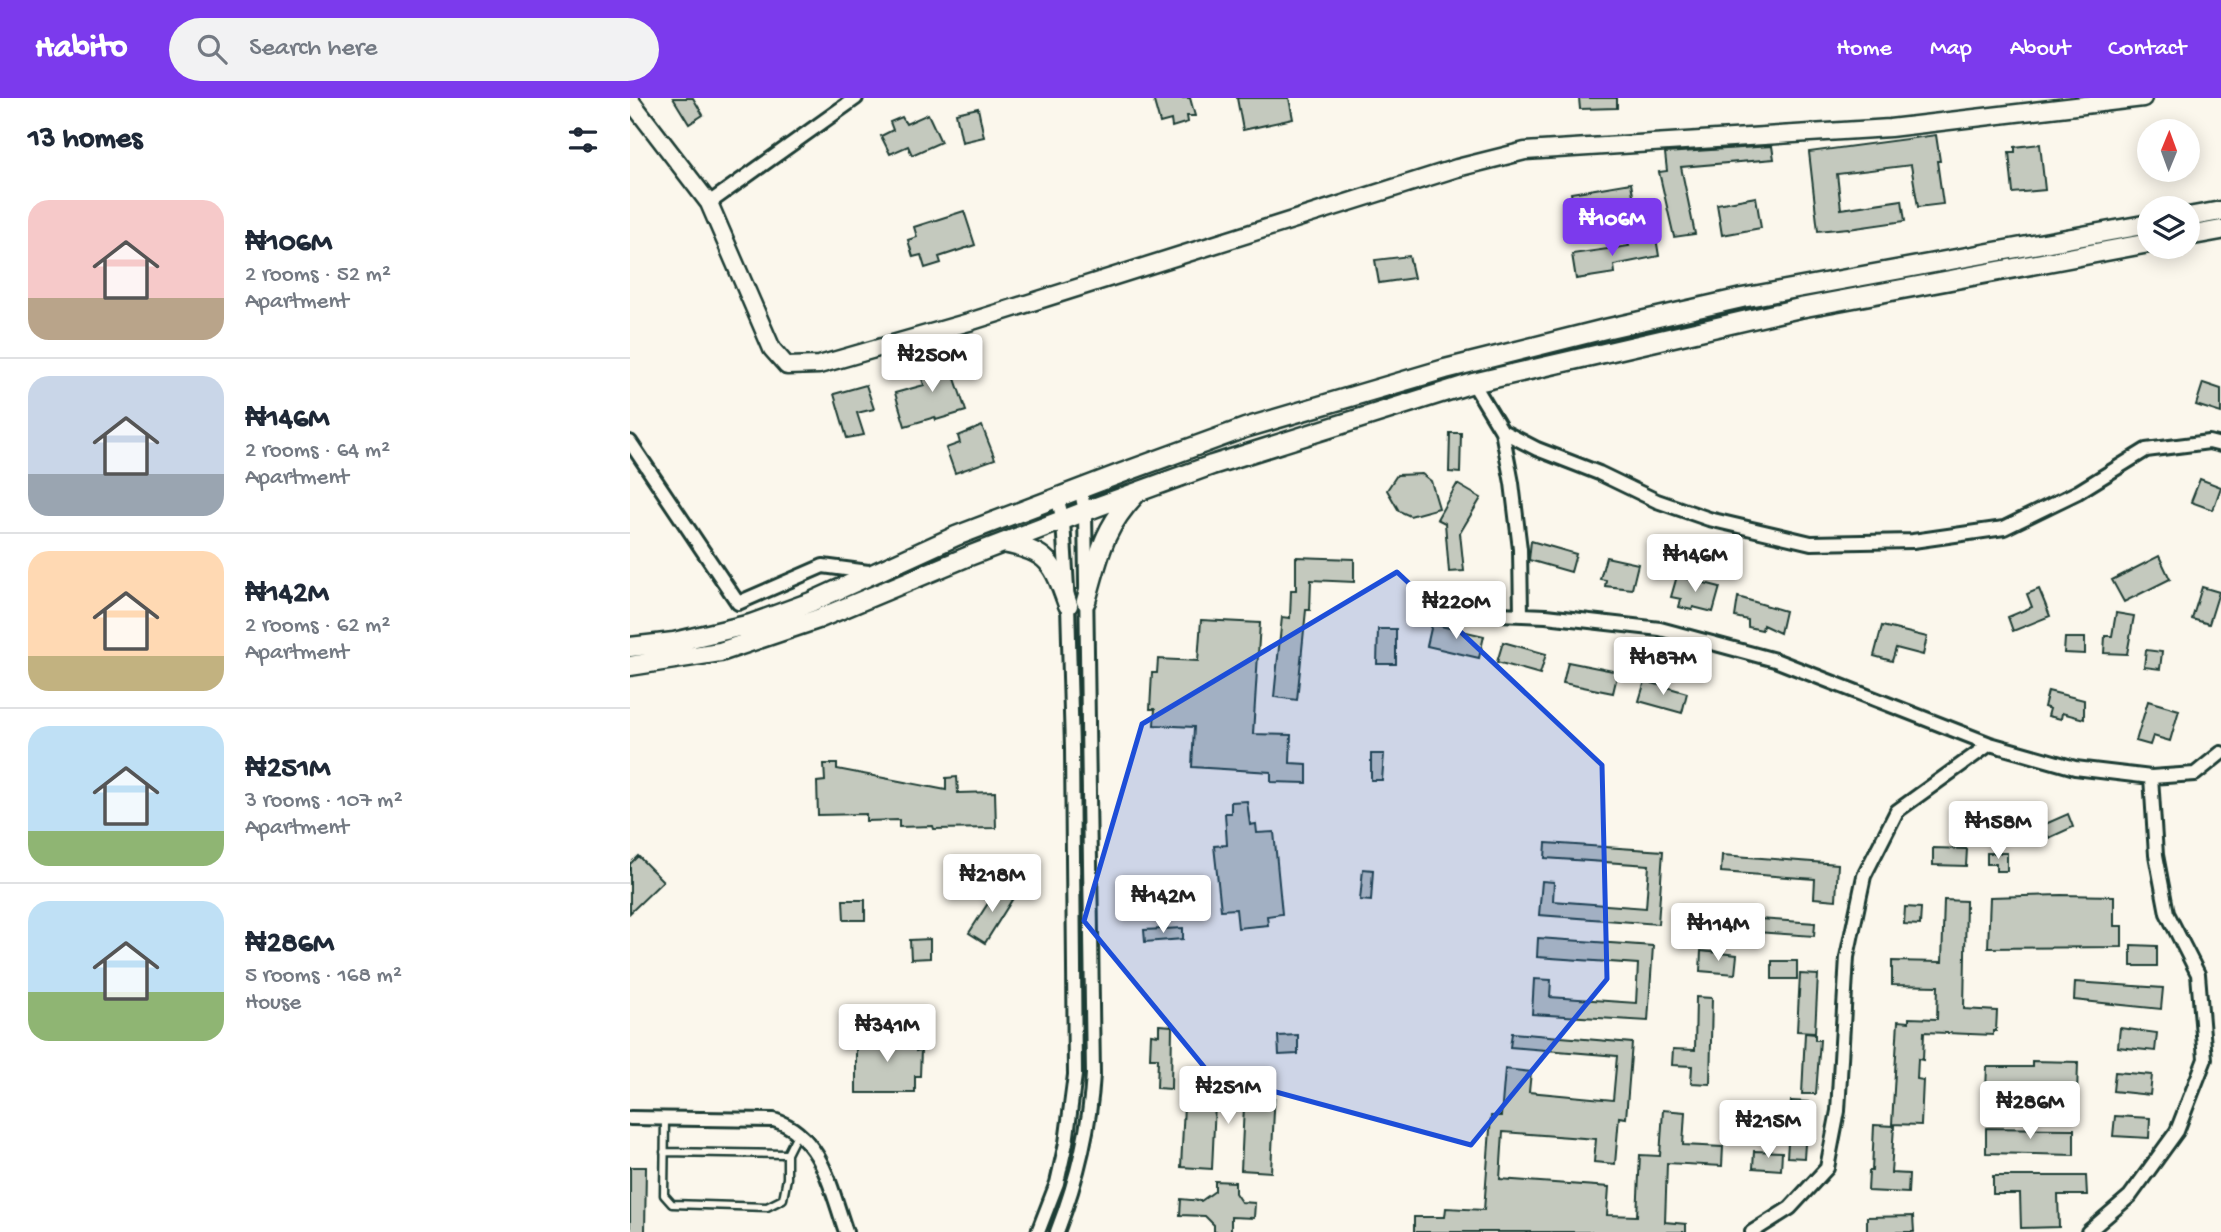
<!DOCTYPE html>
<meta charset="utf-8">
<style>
body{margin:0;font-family:"Gochi Hand",sans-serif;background:#f2f2f3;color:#1f2937;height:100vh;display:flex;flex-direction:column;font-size:26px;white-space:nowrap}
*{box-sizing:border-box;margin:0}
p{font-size:23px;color:#747a83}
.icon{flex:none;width:38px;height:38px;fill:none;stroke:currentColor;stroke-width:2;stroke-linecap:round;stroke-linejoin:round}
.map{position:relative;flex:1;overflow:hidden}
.side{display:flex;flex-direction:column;background:#fff;width:630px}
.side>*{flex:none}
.needle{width:46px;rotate:1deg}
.controls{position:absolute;left:1507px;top:21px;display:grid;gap:14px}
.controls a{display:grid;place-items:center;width:63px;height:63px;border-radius:50%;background:#fff;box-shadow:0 4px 18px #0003;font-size:35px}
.price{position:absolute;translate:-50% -60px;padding:0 16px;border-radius:7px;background:#fff;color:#222;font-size:23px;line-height:46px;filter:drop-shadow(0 2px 4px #0008)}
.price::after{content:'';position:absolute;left:50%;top:42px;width:21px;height:16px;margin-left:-10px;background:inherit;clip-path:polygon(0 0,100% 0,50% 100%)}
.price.on{background:#7c3aed;color:#fff}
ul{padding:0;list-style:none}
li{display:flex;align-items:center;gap:21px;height:175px;padding:0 28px}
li+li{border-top:2px solid #e0e1e3}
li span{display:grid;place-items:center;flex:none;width:196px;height:140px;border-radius:21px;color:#555}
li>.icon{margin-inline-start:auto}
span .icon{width:84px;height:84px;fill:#fffc;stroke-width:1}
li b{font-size:30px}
h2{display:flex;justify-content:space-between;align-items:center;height:84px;padding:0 28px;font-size:30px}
header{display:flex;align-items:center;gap:42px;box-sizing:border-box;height:98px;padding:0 35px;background:#7c3aed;color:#fff}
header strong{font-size:33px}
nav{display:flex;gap:38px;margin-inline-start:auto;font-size:24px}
.search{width:490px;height:63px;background:#f2f2f3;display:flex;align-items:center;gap:18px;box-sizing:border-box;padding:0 24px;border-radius:38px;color:#747a83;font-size:26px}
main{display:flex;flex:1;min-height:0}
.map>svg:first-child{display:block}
.building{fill:#c4c9be;stroke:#1f3d34;stroke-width:2}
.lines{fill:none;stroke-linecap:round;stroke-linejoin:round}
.lane-casing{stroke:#1f3d34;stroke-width:11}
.street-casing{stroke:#1f3d34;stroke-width:18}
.secondary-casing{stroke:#1f3d34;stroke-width:21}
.primary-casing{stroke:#1f3d34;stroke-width:23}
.lane{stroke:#fbf7ec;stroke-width:6}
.street{stroke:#fbf7ec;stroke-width:12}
.secondary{stroke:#fbf7ec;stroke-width:16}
.primary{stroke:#fbf7ec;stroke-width:18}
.marked{fill:#1d4ed8;fill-opacity:0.2;stroke:#1d4ed8;stroke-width:5;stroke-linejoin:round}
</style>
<header>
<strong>Habito</strong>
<div class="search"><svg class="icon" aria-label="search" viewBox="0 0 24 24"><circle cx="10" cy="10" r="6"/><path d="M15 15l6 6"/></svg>Search here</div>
<nav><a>Home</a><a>Map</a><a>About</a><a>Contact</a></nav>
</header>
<main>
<section class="side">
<h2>13 homes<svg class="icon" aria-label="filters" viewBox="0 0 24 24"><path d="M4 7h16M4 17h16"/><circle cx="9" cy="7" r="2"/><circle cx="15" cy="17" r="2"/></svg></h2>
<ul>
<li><span style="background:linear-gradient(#f6c9c9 70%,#b9a48a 0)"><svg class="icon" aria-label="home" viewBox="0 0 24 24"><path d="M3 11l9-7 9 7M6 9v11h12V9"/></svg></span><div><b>₦106M</b><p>2 rooms · 52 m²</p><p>Apartment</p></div></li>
<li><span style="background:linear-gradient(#c9d6e8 70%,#9aa5b1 0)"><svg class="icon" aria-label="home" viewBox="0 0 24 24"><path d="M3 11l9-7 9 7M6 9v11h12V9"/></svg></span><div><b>₦146M</b><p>2 rooms · 64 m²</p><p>Apartment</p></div></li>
<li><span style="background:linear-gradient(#ffd9b3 75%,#c2b280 0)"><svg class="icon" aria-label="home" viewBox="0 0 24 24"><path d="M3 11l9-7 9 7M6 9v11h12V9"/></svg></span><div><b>₦142M</b><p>2 rooms · 62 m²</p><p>Apartment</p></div></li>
<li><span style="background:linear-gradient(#bfe0f5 75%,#8fb573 0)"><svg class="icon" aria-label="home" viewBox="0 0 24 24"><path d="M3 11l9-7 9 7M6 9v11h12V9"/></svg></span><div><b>₦251M</b><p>3 rooms · 107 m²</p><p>Apartment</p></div></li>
<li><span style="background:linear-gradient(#bfe0f5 65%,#8fb573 0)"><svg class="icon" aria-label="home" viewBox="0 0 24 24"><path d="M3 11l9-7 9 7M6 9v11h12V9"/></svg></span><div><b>₦286M</b><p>5 rooms · 168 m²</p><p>House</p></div></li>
</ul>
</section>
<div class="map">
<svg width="1591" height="1134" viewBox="0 0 1591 1134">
<rect width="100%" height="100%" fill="#fbf7ec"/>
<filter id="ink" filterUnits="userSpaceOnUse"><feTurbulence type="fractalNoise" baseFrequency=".0143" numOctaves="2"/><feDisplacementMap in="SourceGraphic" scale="14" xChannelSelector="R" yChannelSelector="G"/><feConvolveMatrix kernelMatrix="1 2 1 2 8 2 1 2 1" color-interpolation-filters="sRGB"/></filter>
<g filter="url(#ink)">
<path class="building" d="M43 0H63L73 17 59 26Z
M523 0H560L565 18H557L558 24 542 29 541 22 530 25Z
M607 0H659L663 21 613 32Z
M949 0H987V10L950 11Z
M348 10 354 39 332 44 326 15Z
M298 16 311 44 282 57 278 48 260 56 251 38 263 32 260 24 272 19 276 26Z
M1306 37 1310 63H1307L1313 106 1288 109 1281 67 1207 76 1211 111 1272 102 1275 123 1219 131 1218 130 1188 133 1179 54Z
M1410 46 1415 92 1383 95 1379 54H1385V49Z
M1142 48 1144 61 1051 69 1065 136 1044 139 1029 74 1037 73 1035 55Z
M1001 85 1005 109 945 119 941 95Z
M1126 99 1131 130 1092 137 1087 106Z
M334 113 345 147 309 159 311 165 295 170 291 157 283 159 278 142 287 139 284 129Z
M1026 140 1029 158 984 167 985 175 946 181 942 156 999 148 998 145Z
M779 158 784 180 749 185 745 162Z
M317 257 336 313 306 322 305 319 275 328 265 295 294 287 287 266Z
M1573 285 1591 291V315L1566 307Z
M236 287 244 311 227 315 234 337 217 340 204 296Z
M352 328 365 361 325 375 316 350 330 345 328 338Z
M820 335H831L830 375 819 374Z
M792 376 801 383 809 410 780 418 769 413 757 392 767 377Z
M1570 381 1591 389 1583 412 1561 404Z
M827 386 851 400 830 435 834 473 819 474 815 425 807 421Z
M901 443 946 456 941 474 899 462Z
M1529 458 1540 481 1494 504 1482 482Z
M666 459 724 461V484L681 482 680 512H676L667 602 644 599 652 519 660 520 661 492H666Z
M976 459 1008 466 1002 491 975 488 976 482 970 481Z
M1047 478 1090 489 1083 514 1063 509 1062 512 1049 509 1051 501 1041 499Z
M1572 489 1589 494 1579 526 1562 521Z
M1409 491 1420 518 1383 533 1378 519 1402 509 1397 496Z
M1108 499 1155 513 1150 535 1133 527 1132 532 1118 529V522L1105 519Z
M1486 515 1504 518 1497 556 1474 555 1475 538H1482Z
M571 522 630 525 623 636 661 637 660 665 677 666V685L641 684V674L562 669 564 629 524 627 525 611H520L522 575H527L528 561 568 563Z
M802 526 854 538 849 560 797 548Z
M1252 528 1297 539 1293 557 1266 550 1262 563 1244 558Z
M748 531H766V566H747Z
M1435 540H1455V556L1434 555Z
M873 544 916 556 910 576 867 564Z
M1516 552 1532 554 1530 571 1514 569Z
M938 564 988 574 983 595 933 585Z
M1015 583 1057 595 1052 615 1009 603Z
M1418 593 1454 602V621L1432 615 1431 621 1418 618 1420 611 1414 609Z
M1518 603 1549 612 1540 643 1523 638 1520 647 1506 643Z
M741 656H754L752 682H741Z
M194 666H207V671L316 692V680L327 679 328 695 365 694 366 730 304 731 303 728 269 729V722L236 723V716L188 717 187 684 195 683Z
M617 703 620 727 626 726 627 735 644 734 652 816 637 818 638 827 608 830 606 811 591 812 584 748 597 747 595 715H601V704Z
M1438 716 1443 729 1419 740 1413 727Z
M916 745 1033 753 1028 826 909 817 912 783 924 784 923 803 1016 810 1019 767 915 760Z
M1303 750 1337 751 1336 768 1303 767Z
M1357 755H1377V773H1366V766H1357Z
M1092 757 1208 766 1206 802 1184 800 1185 781 1091 774Z
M8 758 33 783 0 815V766Z
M733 771 743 772 741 803 730 802Z
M369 788 385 797 355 845 339 835Z
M1431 797 1484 798V828H1492V849L1358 850 1360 799Z
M213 802H235V822H214Z
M1314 802 1336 803 1334 911 1367 913 1366 933H1363V937L1294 934 1293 962 1288 961 1287 981 1293 982 1291 1027 1262 1026 1268 923 1279 924V920L1307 921 1308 888 1262 887V863L1312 864Z
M1275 809 1291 810 1290 827 1274 826Z
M1085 818 1185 825 1184 838 1084 831Z
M553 830V841L515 844 514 832Z
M908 840 1023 848 1018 923 902 916 904 881 921 882 920 899 1006 905 1008 866 907 859Z
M300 841V860L281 861 280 842Z
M1501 847 1527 848V868H1501Z
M1071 853 1107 857 1105 876 1070 873Z
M1142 863H1167V881H1142Z
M1170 876 1188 877 1185 934 1167 933Z
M1445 884 1533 890 1531 911 1444 902Z
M1066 899 1082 900 1080 986 1061 985 1062 968 1042 967 1043 951 1065 952Z
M529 927 542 928 541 991 527 990 528 960H520L521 936 529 937Z
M1490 930 1527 935 1525 953 1488 949Z
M882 935 1002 945 996 1020 989 1019 985 1066 964 1064 966 1041 873 1034 870 1081 979 1089 977 1117 1007 1118 1010 1057 1030 1058 1033 1012 1055 1014 1053 1047 1093 1049 1092 1068 1037 1065 1035 1124 1056 1126V1134H784V1119H815L816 1110 854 1112 861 1018H871L875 971 901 974 899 994 983 1002 987 958 880 949Z
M1175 935 1185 936V942H1190L1186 996H1172Z
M668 937V956L649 957 648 938Z
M226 938H286V953L291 952 290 978H285V995H226Z
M1402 963 1448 964 1447 997 1402 996V992L1356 991 1357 969H1402Z
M1485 974 1522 977 1520 997 1483 993Z
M555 987 645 992 641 1074 611 1072 614 1008 585 1006 582 1071 551 1069Z
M1161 1003 1178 1004 1174 1060 1157 1059Z
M1485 1018 1520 1020 1519 1040 1483 1038Z
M1244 1027 1264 1028 1261 1075 1279 1076 1278 1095 1238 1093 1239 1073H1242Z
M1356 1030 1444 1031V1057L1356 1055Z
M1124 1053 1152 1054 1151 1072 1123 1070Z
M0 1069H16L15 1134H0Z
M1363 1078H1456L1457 1097H1428L1429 1129 1391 1130 1390 1096H1363Z
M585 1083 605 1084V1095L611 1104 625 1105 624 1120 601 1119V1134H584V1127L575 1118 550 1117 551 1101 571 1103 585 1093Z
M1283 1118 1284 1134H1237V1119Z"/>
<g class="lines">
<defs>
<path id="lane" d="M35 1021 34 1097 42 1106 137 1109 153 1101 157 1080V1056L168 1034
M34 1054 157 1056"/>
<path id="street" d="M79 105 226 0
M843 285 872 333 907 351 969 375 1027 403 1079 421 1181 445 1283 443 1374 430 1448 394 1516 352 1579 344 1591 347
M872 333 882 385 890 451 891 517
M0 344 108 505 193 468 246 475
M823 514 916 518 1030 531 1145 562 1360 646 1445 670 1521 679 1565 676 1591 655
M0 1020 144 1022C192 1037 201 1092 216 1134
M408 1134 427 1085 436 1045 445 977 442 650 438 507 433 422 427 399
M427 1134C447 1082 460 1031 463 976L455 413 450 390
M1122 1134 1160 1110 1197 1070 1208 1013 1217 859 1234 778 1267 713 1360 646
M1458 1134 1500 1098 1547 1033 1575 961 1568 876 1537 815 1526 757 1521 679"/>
<path id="secondary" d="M0 2 79 105 142 251 157 268 189 267 339 224 827 70 895 53 1260 30 1513 0"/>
<path id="primary" d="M1558 119 1591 113
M1558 138 1591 132
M373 445C419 454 423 464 438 507
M456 503C469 459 472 432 505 397
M0 549 44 544 121 526 181 504 326 438 492 375 615 330 815 271 975 231 1112 200 1519 126
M0 568 90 554 188 521 339 458 469 408 582 367 843 285 1170 210 1519 145"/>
</defs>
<use href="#lane" class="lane-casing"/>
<use href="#street" class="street-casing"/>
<use href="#secondary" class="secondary-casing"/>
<use href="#primary" class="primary-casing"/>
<use href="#lane" class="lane"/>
<use href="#street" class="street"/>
<use href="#secondary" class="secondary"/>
<use href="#primary" class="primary"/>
</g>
</g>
<path class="marked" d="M767 474 972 667 977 881 841 1047 580 976 454 823 512 626Z"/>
</svg>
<div class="controls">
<a><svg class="needle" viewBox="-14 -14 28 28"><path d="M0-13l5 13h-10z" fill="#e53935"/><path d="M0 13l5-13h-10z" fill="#747a83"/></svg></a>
<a><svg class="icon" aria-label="layers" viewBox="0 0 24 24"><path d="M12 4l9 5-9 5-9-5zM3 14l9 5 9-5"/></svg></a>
</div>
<b class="price on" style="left:982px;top:160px">₦106M</b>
<b class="price" style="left:302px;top:296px">₦250M</b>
<b class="price" style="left:1065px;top:496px">₦146M</b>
<b class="price" style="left:826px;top:543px">₦220M</b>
<b class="price" style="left:1033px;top:599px">₦187M</b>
<b class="price" style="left:1368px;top:763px">₦158M</b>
<b class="price" style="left:362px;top:816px">₦218M</b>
<b class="price" style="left:533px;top:837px">₦142M</b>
<b class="price" style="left:1088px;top:865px">₦114M</b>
<b class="price" style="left:257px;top:966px">₦341M</b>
<b class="price" style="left:598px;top:1028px">₦251M</b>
<b class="price" style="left:1400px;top:1043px">₦286M</b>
<b class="price" style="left:1138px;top:1062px">₦215M</b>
</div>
</main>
